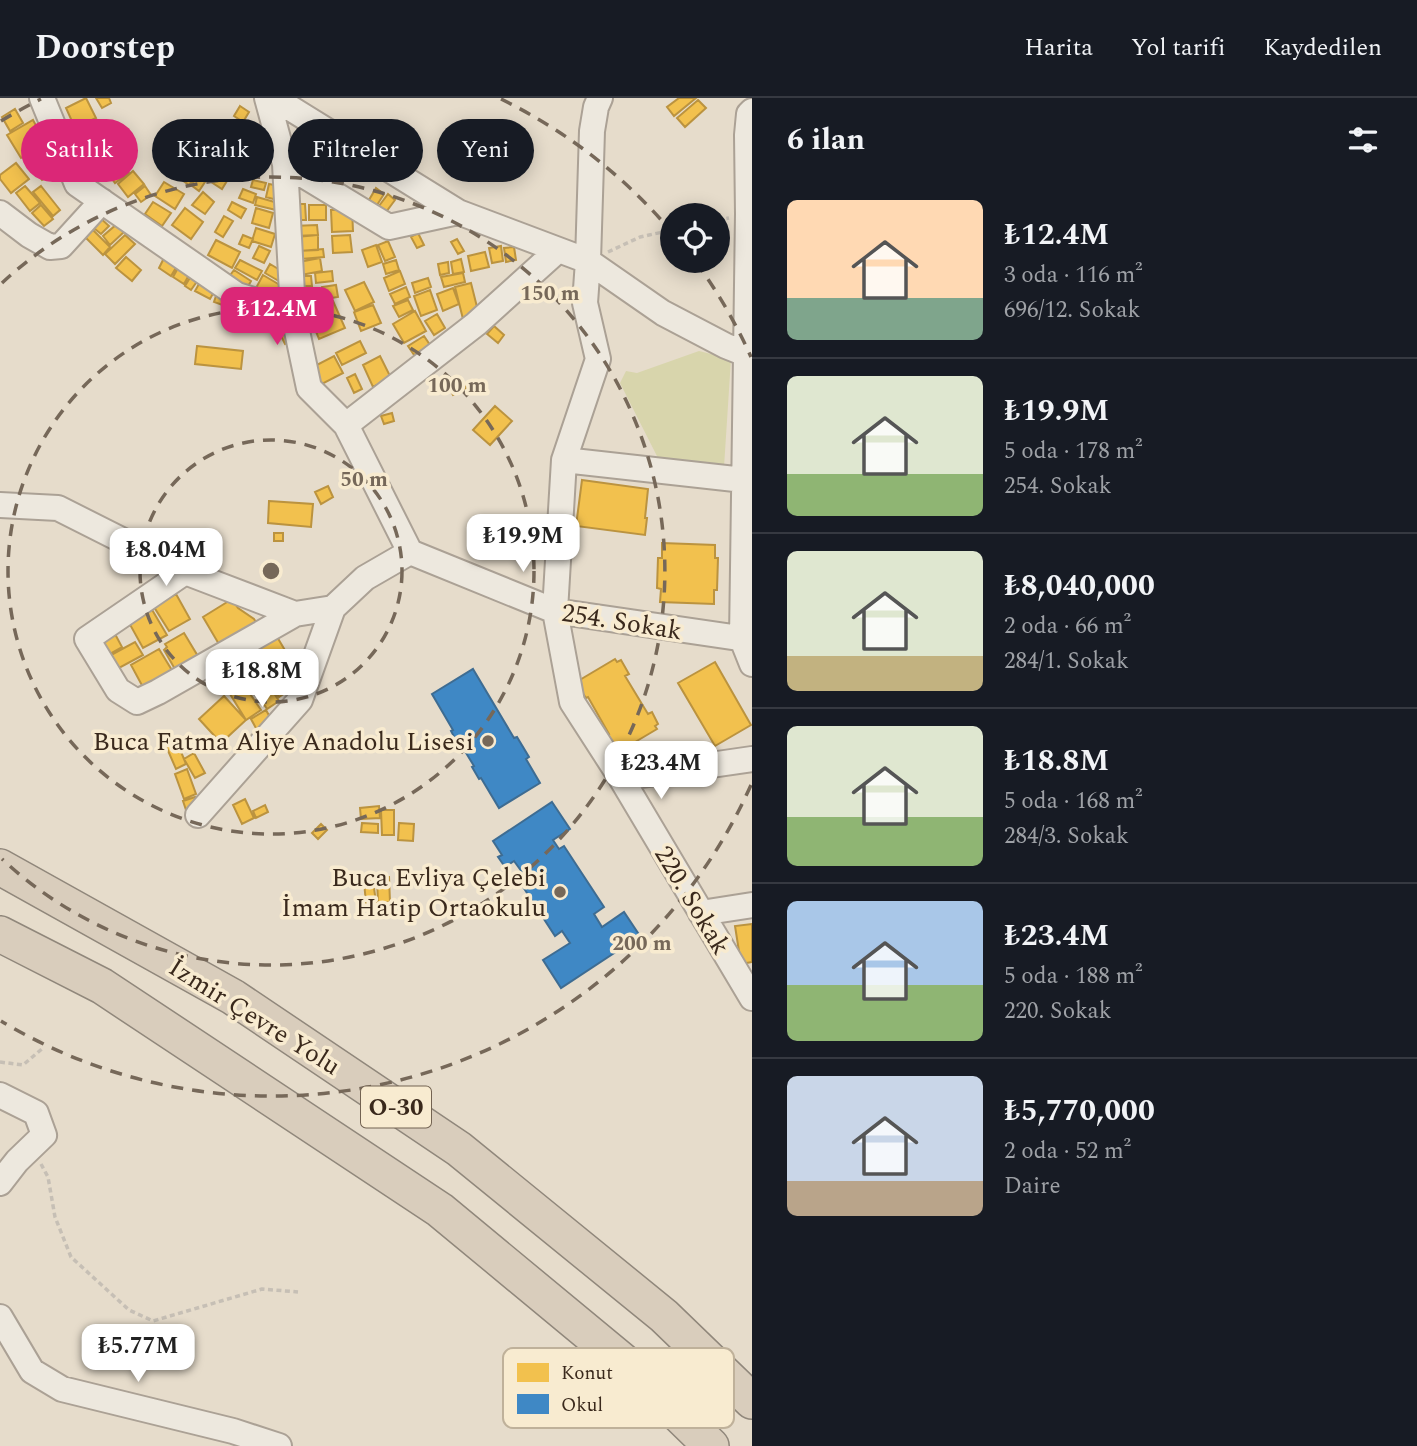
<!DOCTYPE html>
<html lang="tr">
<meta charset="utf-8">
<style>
body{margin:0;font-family:Spectral,serif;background:#20242c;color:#f1f3f6;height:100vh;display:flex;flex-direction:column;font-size:26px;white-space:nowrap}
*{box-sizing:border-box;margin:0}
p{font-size:23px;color:#9ea1a6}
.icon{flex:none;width:38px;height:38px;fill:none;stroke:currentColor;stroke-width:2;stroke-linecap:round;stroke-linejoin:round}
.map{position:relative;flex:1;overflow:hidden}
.sheet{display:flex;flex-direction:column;background:#171b24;width:665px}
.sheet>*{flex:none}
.hud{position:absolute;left:21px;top:21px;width:625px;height:63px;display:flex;gap:14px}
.tools{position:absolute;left:660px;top:105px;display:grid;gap:14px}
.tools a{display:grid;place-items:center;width:70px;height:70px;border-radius:50%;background:#171b24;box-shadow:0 4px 18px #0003;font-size:35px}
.price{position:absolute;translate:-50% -60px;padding:0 16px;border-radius:14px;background:#fff;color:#222;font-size:23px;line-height:46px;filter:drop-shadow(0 2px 4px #0008)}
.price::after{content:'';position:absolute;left:50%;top:42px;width:21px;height:16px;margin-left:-10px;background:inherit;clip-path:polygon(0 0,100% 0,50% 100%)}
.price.selected{background:#db2777;color:#fff}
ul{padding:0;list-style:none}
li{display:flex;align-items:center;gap:21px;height:175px;padding:0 35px}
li+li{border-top:2px solid #363941}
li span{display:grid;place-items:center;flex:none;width:196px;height:140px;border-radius:10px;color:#555}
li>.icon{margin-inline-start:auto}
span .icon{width:84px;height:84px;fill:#fffc;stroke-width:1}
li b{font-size:30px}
h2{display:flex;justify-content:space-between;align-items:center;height:84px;padding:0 35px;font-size:30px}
.tag{padding:0 24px;border-radius:32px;background:#171b24;box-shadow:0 4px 18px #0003;font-size:24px;line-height:63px}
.tag.selected{background:#db2777;color:#fff}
header{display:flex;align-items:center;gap:42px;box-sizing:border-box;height:98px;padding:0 35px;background:#171b24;border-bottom:2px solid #363941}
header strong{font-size:33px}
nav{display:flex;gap:38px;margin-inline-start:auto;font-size:24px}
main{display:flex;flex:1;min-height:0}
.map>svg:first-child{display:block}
.green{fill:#d8d5ac}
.homes{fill:#f2c14e;stroke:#bb933f;stroke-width:2}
.schools{fill:#3f88c5;stroke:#3e6c92;stroke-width:2}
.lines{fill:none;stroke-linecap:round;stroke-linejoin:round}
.minor-casing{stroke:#aba195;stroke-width:28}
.highway-casing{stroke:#90877b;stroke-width:38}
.path{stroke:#c6bfb5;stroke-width:3.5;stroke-dasharray:5 3.5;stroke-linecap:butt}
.minor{stroke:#ede8de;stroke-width:24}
.highway{stroke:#d9cdbc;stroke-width:35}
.ring{fill:none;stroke:#766859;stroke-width:3.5;stroke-dasharray:12 9}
.poi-dot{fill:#766859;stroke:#f8ebd0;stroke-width:2.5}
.labels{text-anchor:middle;stroke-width:7;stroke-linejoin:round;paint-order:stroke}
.shield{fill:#f8ebd0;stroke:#736352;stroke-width:2}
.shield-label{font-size:24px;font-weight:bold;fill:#3a291c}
.street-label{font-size:26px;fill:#3a291c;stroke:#f8ebd0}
.poi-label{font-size:26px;fill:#3a291c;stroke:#f8ebd0;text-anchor:end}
.key{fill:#f8ebd0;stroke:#bfb19a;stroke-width:2}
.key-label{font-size:19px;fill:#3a291c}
.centre{fill:#766859;stroke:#f8ebd0;stroke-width:3.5}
.ring-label{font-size:21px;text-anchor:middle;font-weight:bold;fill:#766859;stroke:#f8ebd0;stroke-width:7;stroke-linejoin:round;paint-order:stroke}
</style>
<header>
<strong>Doorstep</strong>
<nav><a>Harita</a><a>Yol tarifi</a><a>Kaydedilen</a></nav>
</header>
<main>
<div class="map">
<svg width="752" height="1348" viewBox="0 0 752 1348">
<rect width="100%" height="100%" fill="#e6dccb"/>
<path class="green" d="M699 253 731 261 724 369 661 366 620 285 626 273 637 275Z"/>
<path class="homes" d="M86 0 96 20 75 30 66 10Z
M96 0H109L111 5 102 10Z
M679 0H696L674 18 667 9Z
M698 2 706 10 685 29 677 20Z
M240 8 249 14 243 24 234 18Z
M15 11 23 25 10 33 2 19Z
M33 22 46 46 21 60 7 37Z
M100 31 106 42 88 53 81 42Z
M244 32 251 38 242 47 236 41Z
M79 43 86 55 76 61 69 49Z
M107 44 113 55 95 66 89 55Z
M40 51 45 60 31 68 26 59Z
M118 58 129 75 115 85 103 68Z
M175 60 184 67 178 75 169 68Z
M48 62 55 75 42 82 34 69Z
M16 65 29 81 11 95 0 81V77Z
M213 67 230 78 222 91 205 80Z
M185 69 196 77 189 87 178 79Z
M133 73 144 86 128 99 118 86Z
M197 79 205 84 199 93 191 87Z
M253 82 266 85 264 92 251 89Z
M164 84 184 96 175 111 155 98Z
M269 86 280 88 277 102 266 99Z
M25 88 40 105 30 113 16 95Z
M41 88 60 112 53 118 33 94Z
M145 88 151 97 141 104 135 96Z
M376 90 384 96 377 107 369 102Z
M243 91 256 96 253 105 239 100Z
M203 94 214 104 205 116 192 107Z
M388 96 395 102 386 114 379 108Z
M257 99 278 105 276 112 255 107Z
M153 104 171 115 162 128 145 116Z
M232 104 246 111 241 120 228 112Z
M291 106H305L306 122H292Z
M41 107 53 121 44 128 32 115Z
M309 107H326V122H309Z
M185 110 203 124 191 141 172 127Z
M256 110 273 115 269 130 252 125Z
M352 111 353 133 332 134 331 112Z
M97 117 109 128 101 136 89 126Z
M224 118 233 123 223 139 215 134Z
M117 126 124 134 110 147 103 138Z
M88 127 110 149 103 157 81 135Z
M317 127 318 137 294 138 293 128Z
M256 130 275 136 271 149 252 143Z
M418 135 424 147 417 150 411 139Z
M125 137 135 146 115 166 105 156Z
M243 137 253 141 249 150 239 146Z
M318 137V152L297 153 296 139Z
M350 137 352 154 333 155 332 138Z
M457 141 464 153 458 156 451 144Z
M216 142 240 154 232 170 208 157Z
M388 143 395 159 385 163 378 147Z
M376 147 382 164 368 169 362 152Z
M259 148 270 153 264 165 253 160Z
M501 148 503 163 492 165 489 150Z
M514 149 516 162 506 164 504 150Z
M323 151 324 159 301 161 300 153Z
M485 154 489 169 471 173 468 158Z
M126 159 141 172 132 183 116 170Z
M164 160 177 168 171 178 159 170Z
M320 160 322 173 301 177 299 164Z
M461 161 464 174 453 176 451 164Z
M240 162 262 173 257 182 235 170Z
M396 162 399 172 386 176 383 166Z
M448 164 449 175 440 177 438 166Z
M270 166 290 178 284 186 265 175Z
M178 170 189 177 184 186 173 179Z
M234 172 251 183 246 192 228 180Z
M332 173 333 183 316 185 315 175Z
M400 173 405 186 389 193 384 180Z
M463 175 465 184 444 189 441 179Z
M263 177 285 190 278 202 256 190Z
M191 178 198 182 191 192 185 188Z
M303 178H311L312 188H304Z
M428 180 431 189 415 195 412 185Z
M200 184 215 192 210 201 195 193Z
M364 184 374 204 355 213 345 192Z
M471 185 479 217 463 221 455 189Z
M336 187 338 199 324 201 322 189Z
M406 189 410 199 395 206 390 196Z
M453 190 459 206 443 213 437 196Z
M314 192 317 207 305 209 302 194Z
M430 192 437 212 421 218 414 198Z
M217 195 231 199 228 209 214 204Z
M408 202 413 212 399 219 393 208Z
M333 203 345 230 319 241 308 214Z
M373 207 381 225 361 233 354 214Z
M415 213 426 233 404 245 393 226Z
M437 216 445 230 434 237 425 223Z
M288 225 296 241 285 246 277 230Z
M494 228 504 237 498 245 487 236Z
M424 238 430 247 414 257 408 248Z
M360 243 366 255 342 267 336 255Z
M197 248 243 253 241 271 195 266Z
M334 258 343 275 320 287 311 270Z
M380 258 391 280 373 289 363 267Z
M355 276 362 291 354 295 347 280Z
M460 279 466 290 453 297 447 286Z
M495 308 512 323 490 347 473 332Z
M392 315 394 323 384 326 381 318Z
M582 382 648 391 645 420H647L645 437 576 428Z
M328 388 333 399 321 406 315 394Z
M269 403 313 406 311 429 268 425Z
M274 435H283V443H274Z
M662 445 715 447V460H718L717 492H714V506L660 504 661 491 657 490 658 460H662Z
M176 496 190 521 169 533 154 509Z
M232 501 238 510 254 521 257 526 220 548 203 519Z
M151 510 167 537 143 550 128 523Z
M273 532 296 571 280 581 268 560 259 565 248 547Z
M184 535 199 560 176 573 164 552 167 549 165 546Z
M115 536 122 549 106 558 99 545Z
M135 544 143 557 119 570 111 557Z
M242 547 254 565 235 578 223 560Z
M159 551 173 574 144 591 131 567Z
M615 561 617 564 621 562 629 576 625 578 648 616 652 614 658 626 655 628 657 631 620 653 618 650 616 651 607 637 609 636 588 599 586 600 578 588V583Z
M715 564 751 627 715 648 678 585Z
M261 570 270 580 257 592 248 581Z
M276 580 286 594 279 599 269 585Z
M244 587 261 612 246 622 230 596Z
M272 592 279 603 267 611 260 600Z
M224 598 246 622 221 645 199 621Z
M266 612 272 623 257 632 251 621Z
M177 644 186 666 176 671 166 648Z
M674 648 684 667 644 665Z
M194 655 205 675 195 680 184 661Z
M187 671 196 696 184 701 175 676Z
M195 699 198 709 186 712 183 703Z
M245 701 254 720 242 726 233 707Z
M265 707 268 714 256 720 253 713Z
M379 708 380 720 361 721 360 710Z
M381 712H394V737H382Z
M362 725 378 726V735L361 734Z
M399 725 414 726 413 743 398 742Z
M321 726 327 732 318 741 312 735Z
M389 779 390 804 378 805 377 780Z
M373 783 376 804 366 805 364 784Z
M752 826V864L741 866 735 828Z"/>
<path class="schools" d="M473 571 514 640 517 639 529 659 526 661 540 685 499 710 481 680 479 681 472 669 474 668 460 645 458 646 451 633 453 632 432 596Z
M552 704 570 731 553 742 559 751 564 748 604 809 594 816 602 829 624 814 640 838 561 890 543 862 570 845 562 833 555 838 516 778 522 774 514 763 505 769 498 759 502 757 493 743Z"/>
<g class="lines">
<defs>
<path id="minor" d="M42 0 77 86 237 197 293 214
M267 0 285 66 293 214 309 290 346 327 410 454
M274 0 458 114 588 163 585 205 598 261 564 362 555 513 572 604 621 680 752 900
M600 0 596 9 592 33 588 163 663 215 726 248 746 256H752
M752 13 749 16 747 37 748 116 742 541 752 566
M285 66 389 129 458 114
M0 115 29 137 50 149 61 148 102 103
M346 327 476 226 558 152
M564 362 744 382
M0 407 58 410 185 474 295 516 333 510 365 480 410 454 555 513 752 542
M185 474 87 541 118 592 137 604 158 594 295 516
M621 680 752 661
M198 717 300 602 333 510
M701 815 752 807
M0 997 36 1015 44 1037 17 1063 0 1085
M0 1219 32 1273 62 1291 233 1333 279 1348"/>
<path id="highway" d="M0 769 233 899 459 1051 664 1218 752 1303
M0 836 102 888 440 1112 632 1271 711 1348"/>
</defs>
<use href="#minor" class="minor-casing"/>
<use href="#highway" class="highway-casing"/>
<path class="path" d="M718 122 729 120
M608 154 640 139 672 132
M0 964 23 967 43 950
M41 1066 48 1079 55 1119 71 1159 129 1212 153 1223 262 1191 298 1194"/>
<use href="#minor" class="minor"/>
<use href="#highway" class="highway"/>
</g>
<g class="ring">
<circle cx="271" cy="473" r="131"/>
<circle cx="271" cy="473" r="263"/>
<path d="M2 185A394 394 0 1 1 2 761"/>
<path d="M751 687A525 525 0 0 1 1 923M1 23A525 525 0 0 1 41 1M501 1A525 525 0 0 1 670 132M696 164A525 525 0 0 1 751 259"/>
</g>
<g class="poi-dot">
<circle cx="488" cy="643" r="7"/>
<circle cx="560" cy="794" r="7"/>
</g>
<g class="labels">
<rect class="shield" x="361" y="988.5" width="70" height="41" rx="5"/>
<g class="shield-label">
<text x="396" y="1017">O-30</text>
</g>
<g class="street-label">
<text transform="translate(622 523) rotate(9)" y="9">254. Sokak</text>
<text transform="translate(693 802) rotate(59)" y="9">220. Sokak</text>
<text transform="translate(255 918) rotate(32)" y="9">İzmir Çevre Yolu</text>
</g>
<g class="poi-label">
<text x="474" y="652">Buca Fatma Aliye Anadolu Lisesi</text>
<text x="546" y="788">Buca Evliya Çelebi<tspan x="546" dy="30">İmam Hatip Ortaokulu</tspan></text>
</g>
</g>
<rect x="503" y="1250" width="231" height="80" rx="10" class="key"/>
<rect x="517" y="1265" width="32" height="19" fill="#f2c14e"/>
<rect x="517" y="1296" width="32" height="20" fill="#3f88c5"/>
<g class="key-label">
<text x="561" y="1281">Konut</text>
<text x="561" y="1313">Okul</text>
</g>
<circle cx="271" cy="473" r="10" class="centre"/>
<g class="ring-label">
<text x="550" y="202">150 m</text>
<text x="457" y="294">100 m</text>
<text x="364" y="388">50 m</text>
<text x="642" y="852">200 m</text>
</g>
</svg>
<div class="tools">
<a><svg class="icon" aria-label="locate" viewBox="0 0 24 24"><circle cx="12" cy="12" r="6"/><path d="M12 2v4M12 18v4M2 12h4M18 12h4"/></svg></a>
</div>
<b class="price selected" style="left:277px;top:249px">₺12.4M</b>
<b class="price" style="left:523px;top:476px">₺19.9M</b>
<b class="price" style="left:166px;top:490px">₺8.04M</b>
<b class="price" style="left:262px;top:611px">₺18.8M</b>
<b class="price" style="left:661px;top:703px">₺23.4M</b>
<b class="price" style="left:138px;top:1286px">₺5.77M</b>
<div class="hud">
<a class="tag selected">Satılık</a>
<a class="tag">Kiralık</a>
<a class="tag">Filtreler</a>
<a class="tag">Yeni</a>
</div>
</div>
<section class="sheet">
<h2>6 ilan<svg class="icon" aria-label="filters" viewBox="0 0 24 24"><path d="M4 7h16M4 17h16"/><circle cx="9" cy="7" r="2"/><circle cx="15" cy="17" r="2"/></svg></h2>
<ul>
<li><span style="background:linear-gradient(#ffd9b3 70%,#7fa58c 0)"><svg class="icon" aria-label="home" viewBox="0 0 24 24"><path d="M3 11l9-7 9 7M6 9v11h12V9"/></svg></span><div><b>₺12.4M</b><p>3 oda · 116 m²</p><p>696/12. Sokak</p></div></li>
<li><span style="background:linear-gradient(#dfe7d0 70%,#8fb573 0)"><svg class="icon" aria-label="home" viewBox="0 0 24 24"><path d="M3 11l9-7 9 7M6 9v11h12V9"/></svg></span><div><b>₺19.9M</b><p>5 oda · 178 m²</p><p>254. Sokak</p></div></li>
<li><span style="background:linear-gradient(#dfe7d0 75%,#c2b280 0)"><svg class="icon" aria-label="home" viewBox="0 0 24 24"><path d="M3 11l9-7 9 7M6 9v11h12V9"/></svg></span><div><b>₺8,040,000</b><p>2 oda · 66 m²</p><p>284/1. Sokak</p></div></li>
<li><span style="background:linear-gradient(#dfe7d0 65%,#8fb573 0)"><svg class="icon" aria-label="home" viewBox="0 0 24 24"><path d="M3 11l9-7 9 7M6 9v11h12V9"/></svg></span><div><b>₺18.8M</b><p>5 oda · 168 m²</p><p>284/3. Sokak</p></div></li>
<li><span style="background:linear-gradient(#a9c7e8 60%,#8fb573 0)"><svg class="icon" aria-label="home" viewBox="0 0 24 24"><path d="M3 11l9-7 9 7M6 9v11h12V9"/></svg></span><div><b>₺23.4M</b><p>5 oda · 188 m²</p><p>220. Sokak</p></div></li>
<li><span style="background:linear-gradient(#c9d6e8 75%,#b9a48a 0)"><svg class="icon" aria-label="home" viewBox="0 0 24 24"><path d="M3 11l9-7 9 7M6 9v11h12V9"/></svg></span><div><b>₺5,770,000</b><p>2 oda · 52 m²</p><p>Daire</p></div></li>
</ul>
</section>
</main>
